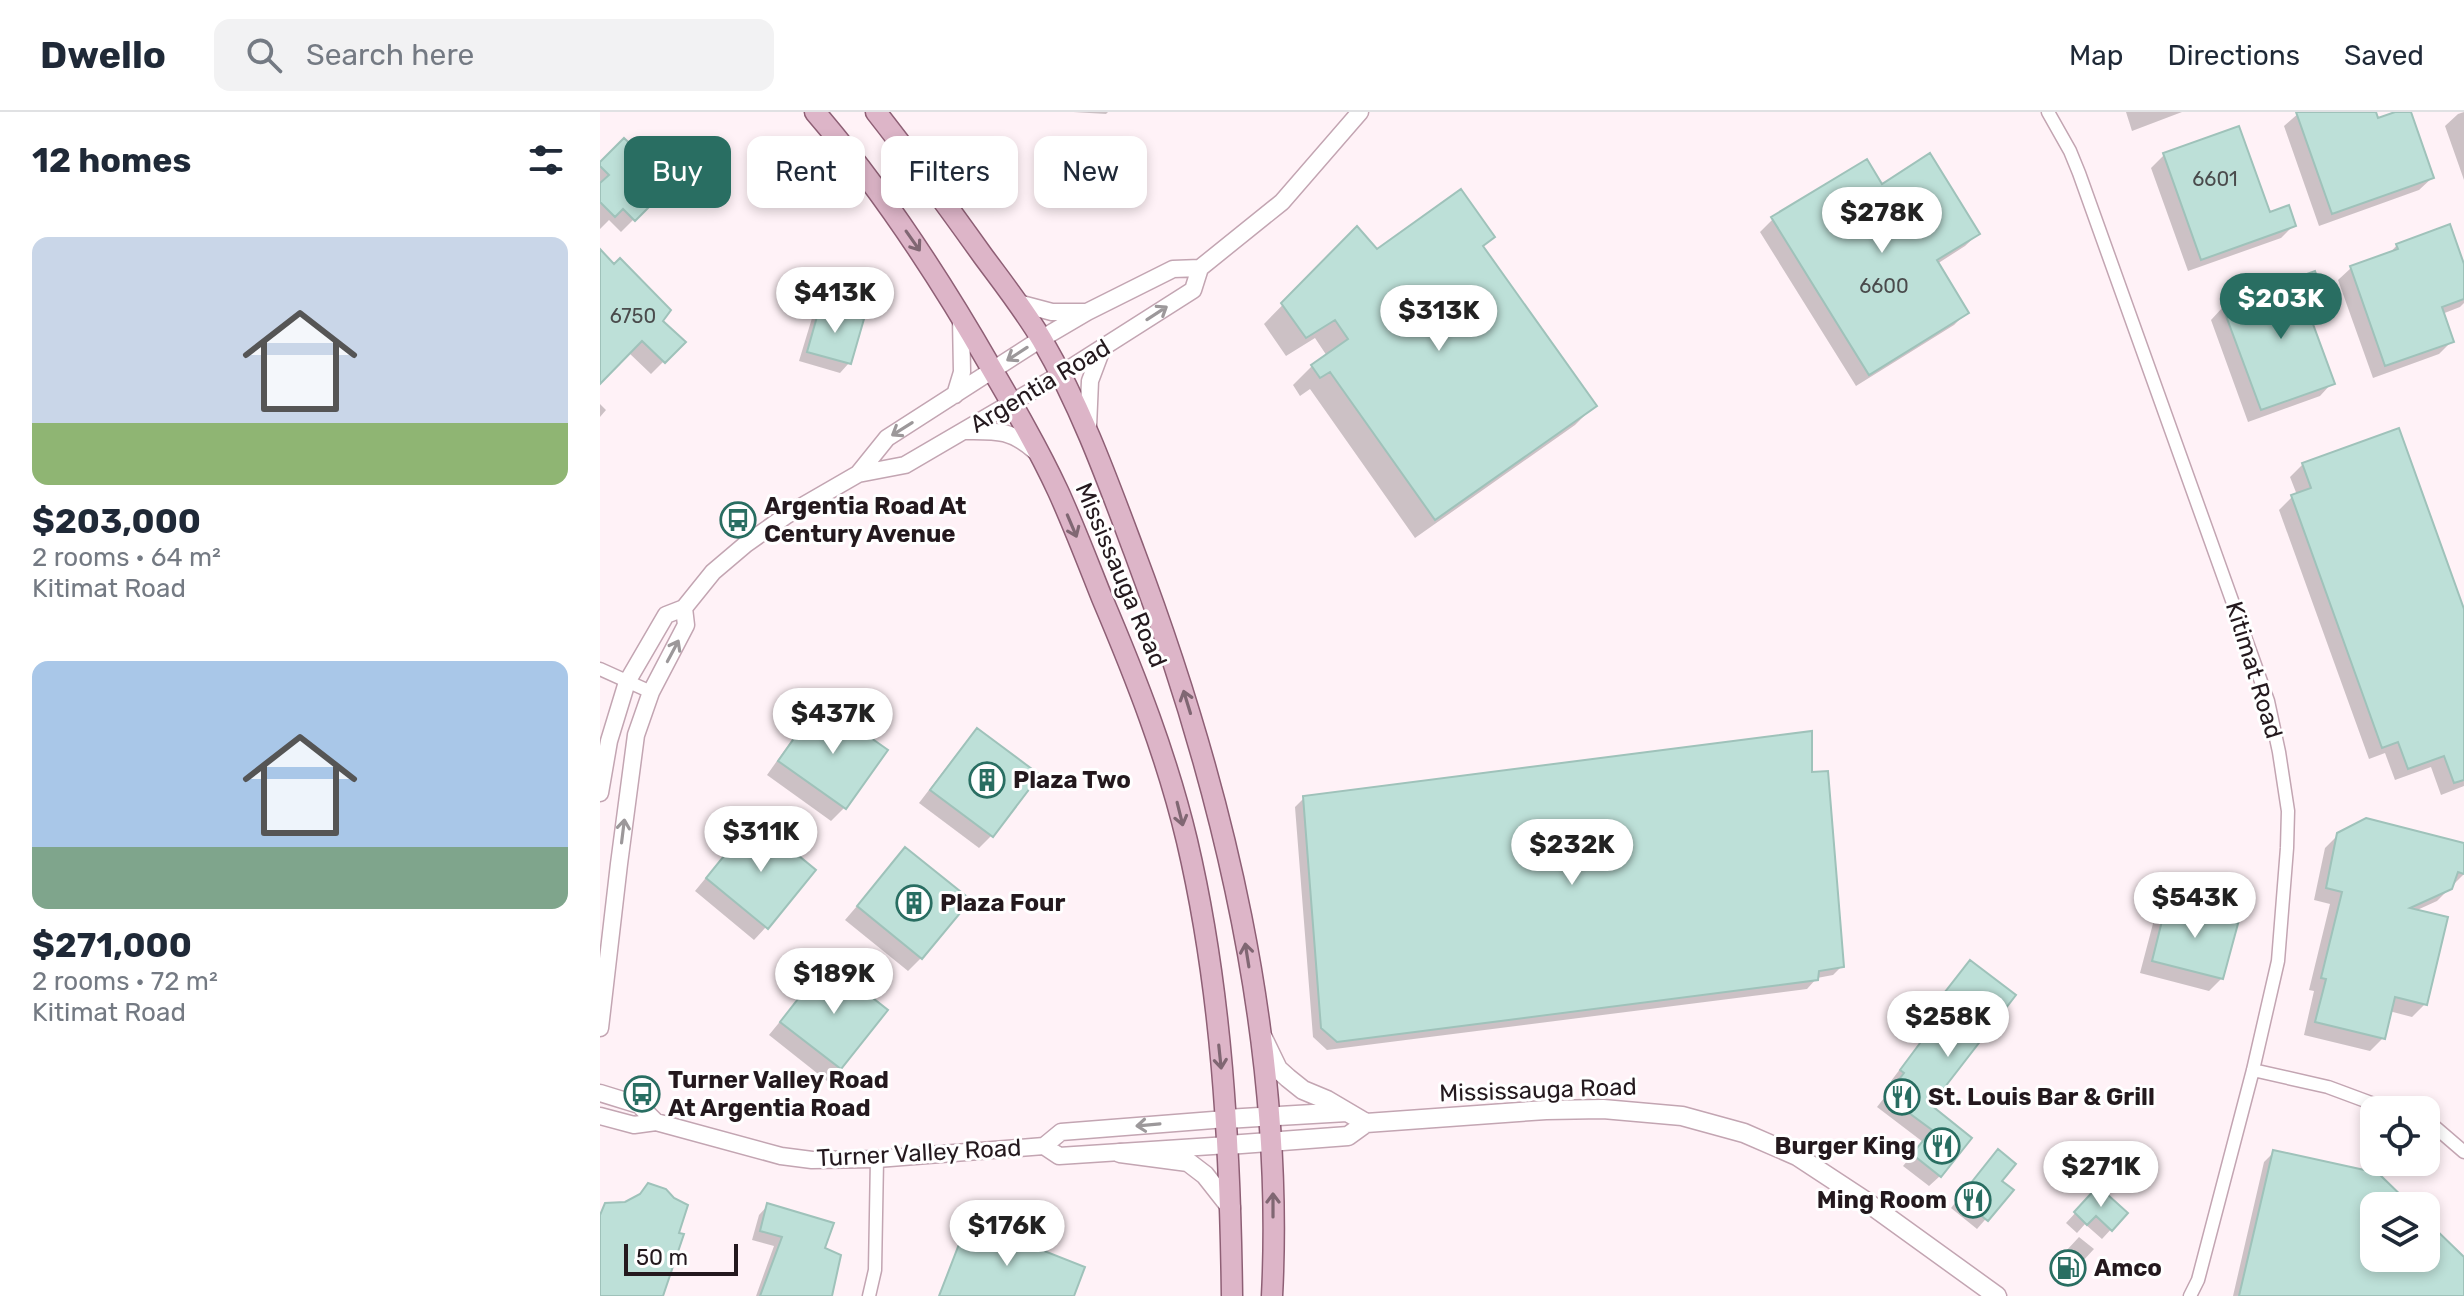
<!DOCTYPE html>
<meta charset="utf-8">
<style>
body{margin:0;font-family:Rubik,sans-serif;background:#f2f2f3;color:#1f2937;height:100vh;display:flex;flex-direction:column;font-size:30px;white-space:nowrap}
*{box-sizing:border-box;margin:0}
p{font-size:26px;color:#747a83}
.icon{flex:none;width:44px;height:44px;fill:none;stroke:currentColor;stroke-width:2;stroke-linecap:round;stroke-linejoin:round}
.map{position:relative;flex:1;overflow:hidden}
.details{display:flex;flex-direction:column;background:#fff;width:600px}
.details>*{flex:none}
.hud{position:absolute;left:24px;top:24px;width:760px;height:72px;display:flex;gap:16px}
.controls{position:absolute;left:1760px;top:984px;display:grid;gap:16px}
.controls a{display:grid;place-items:center;width:80px;height:80px;border-radius:16px;background:#fff;box-shadow:0 4px 12px #0003;font-size:40px}
.scale{position:absolute;left:24px;bottom:20px;width:114px;box-sizing:border-box;padding-left:8px;border:4px solid #24191e;border-top:0;font-size:22px;line-height:28px;white-space:nowrap;color:#24191e;-webkit-text-stroke:6px #fff;paint-order:stroke}
.price{position:absolute;translate:-50% -68px;padding:0 18px;border-radius:28px;background:#fff;color:#222;font-size:26px;line-height:52px;filter:drop-shadow(0 2px 4px #0008)}
.price::after{content:'';position:absolute;left:50%;top:48px;width:24px;height:18px;margin-left:-12px;background:inherit;clip-path:polygon(0 0,100% 0,50% 100%)}
.price.active{background:#296e62;color:#fff}
ul{padding:0;list-style:none}
li{display:grid;align-content:center;gap:16px;height:424px;padding:0 32px}
li span{display:grid;place-items:center;height:248px;border-radius:16px;color:#555}
li>.icon{margin-inline-start:auto}
span .icon{width:144px;height:144px;fill:#fffc;stroke-width:1}
li b{font-size:34px}
h2{display:flex;justify-content:space-between;align-items:center;height:96px;padding:0 32px;font-size:34px}
.chip{padding:0 28px;border-radius:16px;background:#fff;box-shadow:0 4px 12px #0003;font-size:28px;line-height:72px}
.chip.active{background:#296e62;color:#fff}
header{display:flex;align-items:center;gap:48px;box-sizing:border-box;height:112px;padding:0 40px;background:#fff;border-bottom:2px solid #e0e1e3}
header strong{font-size:38px}
nav{display:flex;gap:44px;margin-inline-start:auto;font-size:28px}
.search{width:560px;height:72px;background:#f2f2f3;display:flex;align-items:center;gap:20px;box-sizing:border-box;padding:0 28px;border-radius:16px;color:#747a83;font-size:30px}
main{display:flex;flex:1;min-height:0}
.map>svg:first-child{display:block}
.shadow{fill:#0003}
.building{fill:#bde0d8;stroke:#9fc2ba;stroke-width:2}
.lines{fill:none;stroke-linecap:round;stroke-linejoin:round}
.minor-casing{stroke:#c3a5b2;stroke-width:15}
.tertiary-casing{stroke:#c3a5b2;stroke-width:19}
.secondary-casing{stroke:#c3a5b2;stroke-width:21}
.primary-casing{stroke:#8e5f75;stroke-width:23}
.minor{stroke:#fff;stroke-width:12}
.tertiary{stroke:#fff;stroke-width:16}
.secondary{stroke:#fff;stroke-width:18}
.primary{stroke:#ddb5c8;stroke-width:20}
.oneway{stroke:#806773}
.oneway2{stroke:#9c989a}
.labels{text-anchor:middle;stroke-width:6;stroke-linejoin:round;paint-order:stroke}
.number-label{font-size:20px;fill:#4a4b4c}
.street-label{font-size:24px;fill:#24191e;stroke:#fff}
.poi-label{font-size:24px;font-weight:bold;fill:#24191e;stroke:#fff;text-anchor:start}
</style>
<header>
<strong>Dwello</strong>
<div class="search"><svg class="icon" aria-label="search" viewBox="0 0 24 24"><circle cx="10" cy="10" r="6"/><path d="M15 15l6 6"/></svg>Search here</div>
<nav><a>Map</a><a>Directions</a><a>Saved</a></nav>
</header>
<main>
<section class="details">
<h2>12 homes<svg class="icon" aria-label="filters" viewBox="0 0 24 24"><path d="M4 7h16M4 17h16"/><circle cx="9" cy="7" r="2"/><circle cx="15" cy="17" r="2"/></svg></h2>
<ul>
<li><span style="background:linear-gradient(#c9d6e8 75%,#8fb573 0)"><svg class="icon" aria-label="home" viewBox="0 0 24 24"><path d="M3 11l9-7 9 7M6 9v11h12V9"/></svg></span><div><b>$203,000</b><p>2 rooms · 64 m²</p><p>Kitimat Road</p></div></li>
<li><span style="background:linear-gradient(#a9c7e8 75%,#7fa58c 0)"><svg class="icon" aria-label="home" viewBox="0 0 24 24"><path d="M3 11l9-7 9 7M6 9v11h12V9"/></svg></span><div><b>$271,000</b><p>2 rooms · 72 m²</p><p>Kitimat Road</p></div></li>
</ul>
</section>
<div class="map">
<svg width="1864" height="1184" viewBox="0 0 1864 1184">
<rect width="100%" height="100%" fill="#fff2f7"/>
<path class="shadow" d="M473 0H508L506 2Z
M1526 0H1582L1532 19Z
M1700 0H1774L1777 9 1801 0H1808L1832 66 1819 78 1719 114 1684 14Z
M1864 0V68L1845 14 1858 2Z
M1564 43 1694 113 1681 126 1588 159 1551 56Z
M0 53 49 72 59 82 21 120 9 108 0 117Z
M1282 75 1378 122 1365 134 1337 152 1367 200 1354 213 1256 274 1160 120 1173 107Z
M757 117 776 140 892 125 882 136 994 294 975 313 815 426 710 277 700 284 693 273 712 254 727 244 715 226 686 244 664 212Z
M1797 133 1864 158V191L1860 195 1842 202 1852 229 1839 242 1773 266 1738 168 1751 156 1788 143Z
M0 140 60 209 83 230 51 262 28 240 0 269Z
M1723 185 1706 199 1732 271 1720 284 1648 310 1611 208 1623 195Z
M221 196 249 251 240 261 199 249 212 206Z
M0 292 6 298 0 305Z
M1703 352 1864 503V674L1841 683 1831 655 1795 668 1785 641 1769 647 1679 398 1692 385 1697 383 1690 365Z
M220 593 285 638 244 696 231 709 167 663 208 605Z
M377 619 391 724 379 736 319 691 365 631Z
M1210 662 1242 854 1233 863 1217 866 1207 877 727 938 713 925 695 695 704 686Z
M142 722 166 815 154 828 95 779Z
M1738 723 1864 733V762L1837 789 1815 799 1825 892 1812 905 1789 899 1783 926 1770 939 1704 923 1714 879 1709 878 1730 792 1714 788 1725 736Z
M305 738 321 846 308 859 245 808Z
M1568 792 1622 866 1609 879 1540 861 1555 804Z
M1370 850 1328 994 1340 1064 1329 1074 1303 1054 1323 1030 1277 995 1295 972 1291 969 1320 931 1311 924Z
M227 852 285 898 227 969 169 923Z
M1673 1041 1809 1094H1774V1146H1826V1111L1864 1148V1184H1633L1664 1050Z
M1389 1049 1400 1069 1411 1078 1377 1117 1351 1096Z
M1489 1086 1526 1101 1502 1127 1485 1112 1477 1121 1466 1111Z
M168 1093 222 1138 229 1184H156L174 1134 152 1128 159 1103Z
M1479 1125 1494 1137 1481 1151 1466 1139Z"/>
<path class="building" d="M1696 0H1776L1778 6 1795 0H1811L1834 66 1732 102Z
M1639 14 1670 100 1689 93 1696 114 1601 148 1563 41Z
M24 26 41 42 48 35 68 56 52 72 62 82 35 109 23 97 15 105 0 90V71L9 63 0 54V50Z
M1330 41 1380 122 1337 148 1369 201 1269 263 1171 105 1267 47 1282 72Z
M861 77 895 125 883 134 997 294 835 408 730 260 720 266 711 253 748 227 735 208 706 226 681 191 757 114 777 137Z
M1850 112 1864 152V187L1842 195 1854 230 1785 254 1750 154 1798 137 1796 132Z
M0 137 14 152 20 146 71 198 63 209 86 230 65 251 42 229 0 272Z
M1715 159 1725 186 1706 193 1735 272 1661 298 1622 193Z
M220 194 264 207 251 252 207 240Z
M1799 316 1864 497V668L1854 671 1844 644 1808 657 1798 630 1782 636 1691 383 1711 376 1702 351Z
M220 590 288 638 246 697 178 649Z
M377 616 440 663 393 725 330 678Z
M1212 619V660L1228 659 1244 855 1219 859 1218 868 737 930 721 916 703 684Z
M1766 706 1864 731V762L1858 760 1852 777 1810 796 1848 805 1827 893 1795 885 1785 927 1715 910 1726 867 1721 866 1742 780 1726 776 1737 721Z
M154 707 216 758 168 817 106 766Z
M305 735 371 788 322 847 257 794Z
M1567 789 1639 808 1623 867 1552 849Z
M1370 848 1416 883 1331 993 1372 1026 1341 1065 1312 1042 1332 1018 1286 984 1304 961 1300 958 1329 919 1320 912Z
M227 850 288 898 241 957 180 910Z
M1398 1037 1416 1052 1402 1069 1414 1078 1388 1109 1359 1086Z
M1673 1038 1778 1061 1812 1094H1774V1146H1826V1108L1864 1145V1184H1639Z
M48 1071 66 1077 74 1086 88 1093 79 1121 84 1122 63 1184H0V1103L5 1091 25 1090 40 1082Z
M1498 1074 1528 1101 1512 1119 1496 1104 1487 1113 1474 1100Z
M167 1091 234 1111 225 1136 241 1143 232 1184H160L182 1125 160 1119Z
M368 1109 485 1155 474 1184H339Z"/>
<g class="lines">
<defs>
<path id="minor" d="M1448 0 1470 39 1479 61 1668 589 1679 640 1688 699 1687 736 1678 849 1653 958 1598 1168 1590 1184
M0 557 51 580
M1653 958 1728 975 1790 998
M1826 1011 1835 1015 1864 1040
M269 1184 275 1158 277 1047"/>
<path id="tertiary" d="M418 191 452 200H485
M355 283 362 260 361 206
M488 315 490 269 502 237
M364 319C396 319 410 317 435 339
M258 362 287 326 441 227 487 200 573 157 600 156 682 90 760 0
M0 681 9 629 27 570 66 503 84 496 113 460 146 432 187 403 258 362 305 353 461 262 593 178 600 156
M0 916 19 752 36 623 51 580 86 513 84 496
M0 981 39 993 56 1010
M0 1004 34 1013 56 1010 181 1044 212 1048 277 1047 444 1034 459 1044 628 1033
M444 1034 461 1020 626 1007"/>
<path id="secondary" d="M663 926 678 957 688 966 703 978 727 988 766 1011
M626 1007 747 1000
M628 1033 748 1024 766 1011 946 998 1003 997 1082 1004 1144 1021 1197 1044 1264 1088 1397 1184
M520 1041 588 1050 605 1063 631 1096"/>
<path id="primary" d="M215 0C282 78 339 165 390 254 414 295 438 336 458 379 474 414 488 451 502 486 536 566 567 645 587 729 622 878 630 1032 632 1184
M276 0C313 47 348 95 383 144 403 171 425 199 442 228 481 295 507 367 534 439 623 675 685 930 672 1184"/>
</defs>
<use href="#minor" class="minor-casing"/>
<use href="#tertiary" class="tertiary-casing"/>
<use href="#secondary" class="secondary-casing"/>
<use href="#primary" class="primary-casing"/>
<use href="#minor" class="minor"/>
<use href="#tertiary" class="tertiary"/>
<use href="#secondary" class="secondary"/>
<use href="#primary" class="primary"/>
</g>
<defs><path id="oneway-shaft" d="M-6 0H5M1.5-3L5.5 0L1.5 3" fill="none" stroke-width="1.6" stroke-linecap="round" stroke-linejoin="round" transform="scale(2)"/></defs>
<g class="oneway">
<use href="#oneway-shaft" transform="translate(313 129) rotate(55)"/>
<use href="#oneway-shaft" transform="translate(472 414) rotate(67)"/>
<use href="#oneway-shaft" transform="translate(587 590) rotate(-107)"/>
<use href="#oneway-shaft" transform="translate(580 702) rotate(76)"/>
<use href="#oneway-shaft" transform="translate(647 843) rotate(-99)"/>
<use href="#oneway-shaft" transform="translate(620 945) rotate(84)"/>
<use href="#oneway-shaft" transform="translate(673 1093) rotate(-90)"/>
</g>
<g class="oneway2">
<use href="#oneway-shaft" transform="translate(557 201) rotate(-33)"/>
<use href="#oneway-shaft" transform="translate(417 242) rotate(147)"/>
<use href="#oneway-shaft" transform="translate(302 317) rotate(148)"/>
<use href="#oneway-shaft" transform="translate(73 539) rotate(-62)"/>
<use href="#oneway-shaft" transform="translate(23 719) rotate(-83)"/>
<use href="#oneway-shaft" transform="translate(548 1013) rotate(175)"/>
</g>
<defs>
<symbol id="bus-ring" viewBox="-11 -11 22 22"><circle r="9.5" fill="#fff" stroke="#296e62" stroke-width="1.5"/><path d="M-5-6H5V4H4V6H2V4H-2V6H-4V4H-5ZM-3.5-4V0h7V-4ZM-3.5 1.2v1.5H-2V1.2ZM2 1.2v1.5H3.5V1.2Z" fill="#296e62"/></symbol>
<symbol id="building-ring" viewBox="-11 -11 22 22"><circle r="9.5" fill="#fff" stroke="#296e62" stroke-width="1.5"/><path d="M-4-6H4V6H1V3H-1V6H-4ZM-2.5-4.3h1.7v1.8h-1.7ZM.8-4.3h1.7v1.8H.8ZM-2.5-1h1.7V.8h-1.7ZM.8-1h1.7V.8H.8Z" fill="#296e62"/></symbol>
<symbol id="restaurant-ring" viewBox="-11 -11 22 22"><circle r="9.5" fill="#fff" stroke="#296e62" stroke-width="1.5"/><path d="M-5-6h1v4h1v-4h1v4h1v-4h1v5L-1.5 .5V6h-2V.5L-5-1ZM5-6V6H3V1.5H1.5Q1.5-4 5-6Z" fill="#296e62"/></symbol>
<symbol id="fuel-ring" viewBox="-11 -11 22 22"><circle r="9.5" fill="#fff" stroke="#296e62" stroke-width="1.5"/><path d="M-5.5-6h7V0h2V4h1.3V-2.5L3-4.5l.8-.8L6-3V5H2.5V1h-1V6h-7ZM-4.2-4.7v3.2H.2V-4.7Z" fill="#296e62"/></symbol>
</defs>
<g fill-rule="evenodd">
<use href="#bus-ring" x="118" y="388" width="40" height="40"/>
<use href="#building-ring" x="367" y="648" width="40" height="40"/>
<use href="#building-ring" x="294" y="771" width="40" height="40"/>
<use href="#bus-ring" x="22" y="962" width="40" height="40"/>
<use href="#restaurant-ring" x="1282" y="965" width="40" height="40"/>
<use href="#restaurant-ring" x="1322" y="1014" width="40" height="40"/>
<use href="#restaurant-ring" x="1353" y="1068" width="40" height="40"/>
<use href="#fuel-ring" x="1448" y="1136" width="40" height="40"/>
</g>
<g class="labels">
<g class="number-label">
<text x="1615" y="74">6601</text>
<text x="1284" y="181">6600</text>
<text x="33" y="211">6750</text>
</g>
<g class="street-label">
<text transform="translate(440 274) rotate(-31)" y="8">Argentia Road</text>
<text transform="translate(521 463) rotate(67)" y="8">Mississauga Road</text>
<text transform="translate(1654 558) rotate(73)" y="8">Kitimat Road</text>
<text transform="translate(938 978) rotate(-2)" y="8">Mississauga Road</text>
<text transform="translate(319 1041) rotate(-3)" y="8">Turner Valley Road</text>
</g>
<g class="poi-label">
<text x="164" y="402">Argentia Road At<tspan x="164" dy="28">Century Avenue</tspan></text>
<text x="413" y="676">Plaza Two</text>
<text x="340" y="799">Plaza Four</text>
<text x="68" y="976">Turner Valley Road<tspan x="68" dy="28">At Argentia Road</tspan></text>
<text x="1328" y="993">St. Louis Bar &amp; Grill</text>
<text x="1316" y="1042" text-anchor="end">Burger King</text>
<text x="1347" y="1096" text-anchor="end">Ming Room</text>
<text x="1494" y="1164">Amco</text>
</g>
</g>
</svg>
<div class="controls">
<a><svg class="icon" aria-label="locate" viewBox="0 0 24 24"><circle cx="12" cy="12" r="6"/><path d="M12 2v4M12 18v4M2 12h4M18 12h4"/></svg></a>
<a><svg class="icon" aria-label="layers" viewBox="0 0 24 24"><path d="M12 4l9 5-9 5-9-5zM3 14l9 5 9-5"/></svg></a>
</div>
<div class="scale">50 m</div>
<b class="price" style="left:1282px;top:143px">$278K</b>
<b class="price" style="left:235px;top:223px">$413K</b>
<b class="price active" style="left:1681px;top:229px">$203K</b>
<b class="price" style="left:839px;top:241px">$313K</b>
<b class="price" style="left:233px;top:644px">$437K</b>
<b class="price" style="left:161px;top:762px">$311K</b>
<b class="price" style="left:972px;top:775px">$232K</b>
<b class="price" style="left:1595px;top:828px">$543K</b>
<b class="price" style="left:234px;top:904px">$189K</b>
<b class="price" style="left:1348px;top:947px">$258K</b>
<b class="price" style="left:1501px;top:1097px">$271K</b>
<b class="price" style="left:407px;top:1156px">$176K</b>
<div class="hud">
<a class="chip active">Buy</a>
<a class="chip">Rent</a>
<a class="chip">Filters</a>
<a class="chip">New</a>
</div>
</div>
</main>
